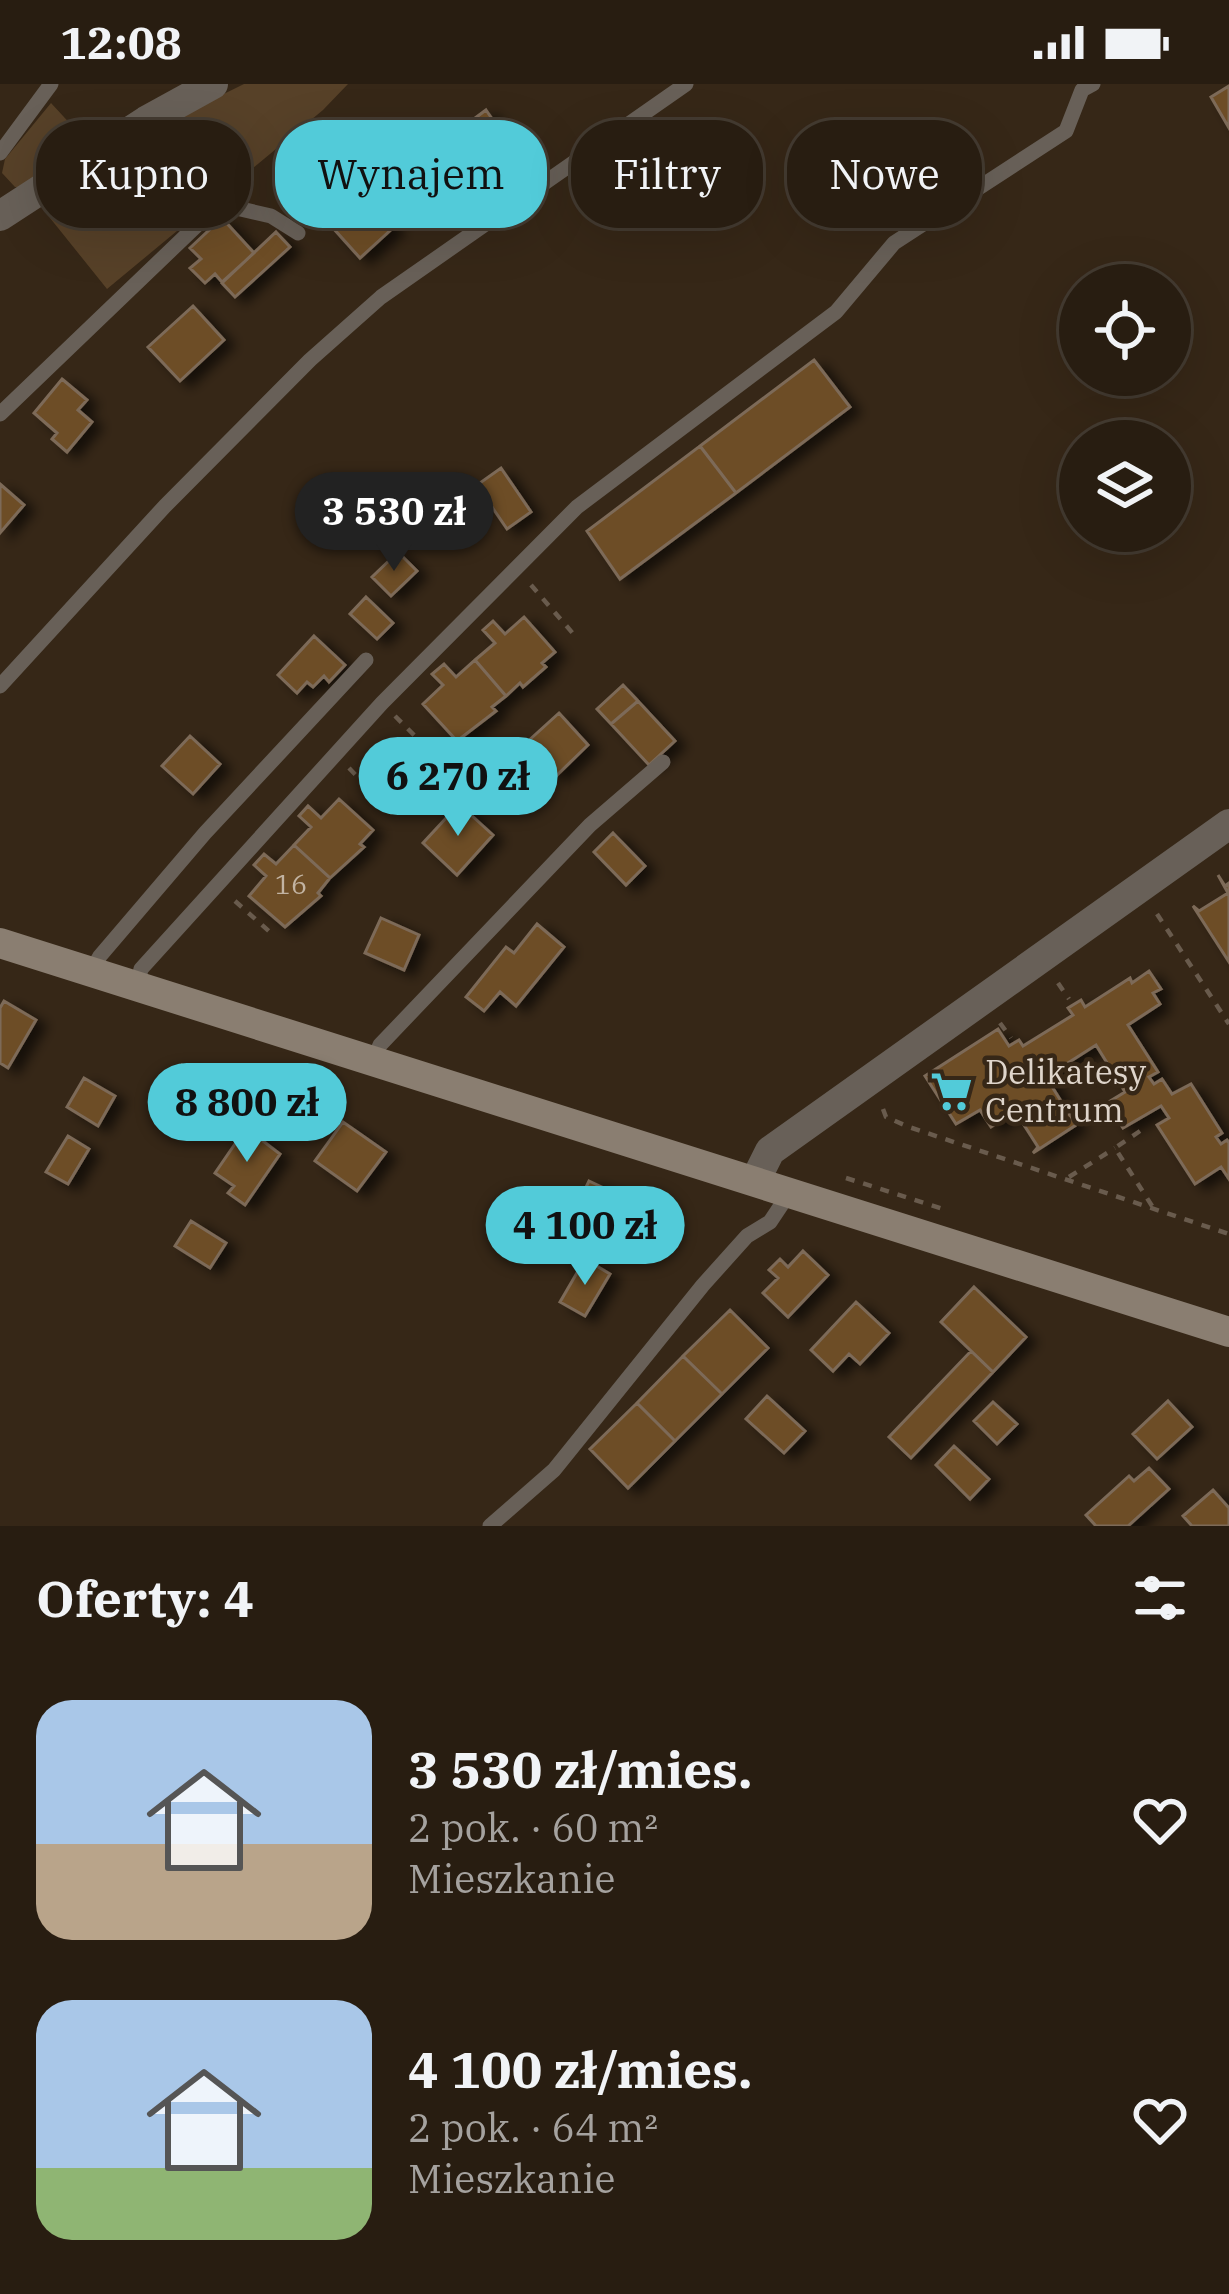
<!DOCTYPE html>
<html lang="pl">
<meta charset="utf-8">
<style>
body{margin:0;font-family:"IBM Plex Serif",serif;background:#30261a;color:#f1f3f6;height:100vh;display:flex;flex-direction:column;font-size:45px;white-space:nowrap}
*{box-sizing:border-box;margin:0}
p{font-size:39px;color:#a5a29f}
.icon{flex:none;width:66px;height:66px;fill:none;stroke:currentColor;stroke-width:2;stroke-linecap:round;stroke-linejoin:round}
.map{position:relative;height:1442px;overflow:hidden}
.side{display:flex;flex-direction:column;background:#281d11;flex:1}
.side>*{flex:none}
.guide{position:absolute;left:36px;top:36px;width:1158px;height:108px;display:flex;gap:24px}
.tools{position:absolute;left:1059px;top:180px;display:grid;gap:24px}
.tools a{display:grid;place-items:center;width:132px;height:132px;border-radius:50%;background:#281d11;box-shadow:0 12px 48px #0002,0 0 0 3px #443b31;font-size:60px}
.price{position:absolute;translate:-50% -102px;padding:0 27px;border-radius:42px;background:#52cbd9;color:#111;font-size:39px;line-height:78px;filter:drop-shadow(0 3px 6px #0008)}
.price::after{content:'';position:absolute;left:50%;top:72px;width:36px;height:27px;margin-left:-18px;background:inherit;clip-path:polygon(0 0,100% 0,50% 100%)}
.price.current{background:#222;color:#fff}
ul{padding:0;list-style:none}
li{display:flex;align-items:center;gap:36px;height:300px;padding:0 36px}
li span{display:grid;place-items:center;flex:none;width:336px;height:240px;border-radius:36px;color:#555}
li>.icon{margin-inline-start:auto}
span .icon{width:144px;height:144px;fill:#fffc;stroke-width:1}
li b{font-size:51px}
h2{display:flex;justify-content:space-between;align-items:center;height:144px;padding:0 36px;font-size:51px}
.chip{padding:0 42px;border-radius:48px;background:#281d11;box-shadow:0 12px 48px #0002,0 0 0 3px #443b31;font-size:42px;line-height:108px}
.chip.current{background:#52cbd9;color:#111}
.status{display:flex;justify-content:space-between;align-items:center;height:84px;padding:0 60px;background:#281d11;direction:ltr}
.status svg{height:33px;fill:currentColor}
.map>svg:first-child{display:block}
.green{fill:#574128}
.building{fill:#6d4d28;stroke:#7d6b59;stroke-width:3;filter:url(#shadow)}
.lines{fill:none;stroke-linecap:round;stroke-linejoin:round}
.path{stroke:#695b4d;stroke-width:4.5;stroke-dasharray:9 9;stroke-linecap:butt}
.lane{stroke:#686058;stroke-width:15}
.street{stroke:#686058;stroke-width:30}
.secondary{stroke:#8a7e71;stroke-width:30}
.labels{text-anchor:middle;stroke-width:9;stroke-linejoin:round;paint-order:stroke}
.number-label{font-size:27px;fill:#c2b3a2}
.poi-label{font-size:33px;fill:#dfd5cb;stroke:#362717;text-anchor:start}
</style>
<div class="status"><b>12:08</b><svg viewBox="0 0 49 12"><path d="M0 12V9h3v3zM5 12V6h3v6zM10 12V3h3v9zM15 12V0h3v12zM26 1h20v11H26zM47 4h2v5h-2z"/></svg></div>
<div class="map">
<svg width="1229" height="1442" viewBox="0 0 1229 1442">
<defs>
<filter id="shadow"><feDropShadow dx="10" dy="5.5" stdDeviation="6" flood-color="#0009"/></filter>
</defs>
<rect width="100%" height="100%" fill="#362717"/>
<path class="green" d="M244 0H348L323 26 107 205 38 119 116 63Z
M51 19 88 59 26 103H15L2 89 5 75Z"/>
<path class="building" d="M1229 2V44L1211 13Z
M486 26 506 55 493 64 496 68 464 85 444 57Z
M368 113 394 143 360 174 333 144Z
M222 134 254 169 222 198 215 190 205 199 190 184 201 175 190 164Z
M276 148 290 163 235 213 222 199Z
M193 222 224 256 180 297 148 263Z
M814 276 850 323 736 409 700 362Z
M62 295 87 316 78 326 92 338 67 368 52 355 57 349 34 329Z
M700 362 736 409 620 495 587 447Z
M501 384 531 428 507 445 477 401Z
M0 400 24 421 0 449Z
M398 468 417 487 391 512 372 493Z
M366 513 393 539 377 555 350 530Z
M524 533 555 568 542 579 546 583 523 603 520 599 506 612 475 576 495 559 483 546 493 537 505 550Z
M314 552 345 581 329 598 324 592 313 603 307 598 297 609 278 591Z
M475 576 506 612 492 623 496 627 457 657 423 620 443 601 432 590 444 580 456 593Z
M623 601 638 617 611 640 597 625Z
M638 617 675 657 649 681 611 640Z
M559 629 588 661 556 692 526 659Z
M190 652 220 680 193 710 162 682Z
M339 715 373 746 360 760 364 763 330 794 294 761 311 743 299 732 308 722 321 734Z
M459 720 493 751 457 791 423 759Z
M613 749 645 782 626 801 594 768Z
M294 761 330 794 318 809 321 812 285 843 249 812 266 792 254 781 264 770 276 780Z
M1218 791 1225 802 1229 799V878L1193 822 1199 827 1228 809Z
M381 834 419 851 404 886 365 869Z
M537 840 564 863 516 922 500 908 484 927 466 913 506 863 514 869Z
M1149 887 1161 905 1153 909 1160 920 1128 941 1158 988 1149 993 1154 1000 1162 995 1172 1010 1191 1000 1222 1049 1216 1053 1221 1060 1227 1056 1229 1059V1095L1221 1083 1195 1100 1157 1041 1169 1034 1161 1022 1123 1044 1107 1019 1125 1008 1096 961 1046 993 1076 1041 1033 1069 1038 1063 1015 1027 991 1043 980 1026 956 1040 925 992 998 945 1009 962 1019 956 1023 962 1073 931 1068 924 1081 916 1085 923 1130 894 1132 899Z
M4 917 36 936 8 984 0 979V924Z
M182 981 214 999 194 1033 163 1016Z
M84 994 115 1012 98 1042 67 1023Z
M343 1038 386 1068 357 1107 315 1077Z
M246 1044 280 1070 245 1121 228 1109 234 1102 215 1089Z
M68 1052 89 1065 68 1100 46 1088Z
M589 1097 650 1126 634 1160 619 1153 614 1164 597 1156 602 1145 573 1130Z
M191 1137 226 1159 210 1184 175 1162Z
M803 1167 828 1191 788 1233 763 1209 778 1194 769 1186 780 1175 788 1183Z
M585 1175 610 1190 585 1232 560 1218Z
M974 1203 1026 1253 993 1288 941 1238Z
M856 1218 889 1249 860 1280 849 1270 833 1287 811 1266Z
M730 1226 768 1264 722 1310 683 1272Z
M971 1267 993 1288 911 1374 889 1353Z
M683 1272 722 1310 675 1357 637 1319Z
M767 1312 805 1347 784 1369 746 1335Z
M1168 1317 1192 1343 1157 1375 1133 1350Z
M993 1318 1017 1340 997 1360 974 1337Z
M637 1319 675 1357 628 1404 590 1365Z
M954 1362 989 1395 970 1415 936 1381Z
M1149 1384 1169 1405 1128 1442H1096L1086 1431 1129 1392 1134 1397Z
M1213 1406 1229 1424V1442H1192L1183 1432Z"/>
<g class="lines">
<path class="path" d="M531 501 576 553
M395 632 442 679
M349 684 393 730
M235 817 271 849
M1157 830 1229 940
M1058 899 1069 915
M1000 939 1011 954
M883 1025 886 1033 909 1043 1229 1150
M1140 1047 1115 1064 1154 1125
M1069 1093 1115 1064
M846 1094 943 1125"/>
<path class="lane" d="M0 69 51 0
M0 330 219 120 271 132 298 149
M0 602 165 422 310 276 381 213 686 0
M91 888 100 872 205 749 366 576
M137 903 141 885 382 619 577 423 836 228 894 159 1066 47 1082 6 1093 0
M373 977 380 961 590 741 663 678
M490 1442 554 1386 703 1201 747 1152 770 1138 790 1108"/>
<path class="street" d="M0 132 146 37 213 0
M755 1097 770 1067 1229 740"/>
<path class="secondary" d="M0 859 1229 1248"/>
</g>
<defs>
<symbol id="supermarket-bare" viewBox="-9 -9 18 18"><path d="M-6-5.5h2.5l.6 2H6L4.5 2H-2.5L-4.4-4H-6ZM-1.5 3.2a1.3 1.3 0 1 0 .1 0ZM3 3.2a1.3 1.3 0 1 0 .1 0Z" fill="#52cbd9" stroke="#362717" stroke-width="2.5" paint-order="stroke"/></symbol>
</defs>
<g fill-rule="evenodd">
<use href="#supermarket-bare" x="922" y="978" width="59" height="59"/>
</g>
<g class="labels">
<g class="number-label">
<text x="291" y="810">16</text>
</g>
<g class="poi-label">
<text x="985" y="1000">Delikatesy<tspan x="985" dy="38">Centrum</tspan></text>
</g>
</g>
</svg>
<div class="tools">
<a><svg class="icon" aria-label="locate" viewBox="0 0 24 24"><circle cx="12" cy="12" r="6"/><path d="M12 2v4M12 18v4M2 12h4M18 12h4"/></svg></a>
<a><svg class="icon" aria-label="layers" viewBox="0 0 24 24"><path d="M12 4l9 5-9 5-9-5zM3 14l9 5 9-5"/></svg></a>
</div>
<b class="price current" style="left:394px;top:490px">3 530 zł</b>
<b class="price" style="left:458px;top:755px">6 270 zł</b>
<b class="price" style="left:247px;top:1081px">8 800 zł</b>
<b class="price" style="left:585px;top:1204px">4 100 zł</b>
<div class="guide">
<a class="chip">Kupno</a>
<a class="chip current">Wynajem</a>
<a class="chip">Filtry</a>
<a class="chip">Nowe</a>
</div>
</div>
<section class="side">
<h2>Oferty: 4<svg class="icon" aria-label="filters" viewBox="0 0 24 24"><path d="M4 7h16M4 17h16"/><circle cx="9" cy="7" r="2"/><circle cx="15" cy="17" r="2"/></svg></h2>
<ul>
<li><span style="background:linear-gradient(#a9c7e8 60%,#b9a48a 0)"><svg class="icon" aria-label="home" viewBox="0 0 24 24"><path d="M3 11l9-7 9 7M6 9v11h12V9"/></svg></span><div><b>3 530 zł/mies.</b><p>2 pok. · 60 m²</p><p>Mieszkanie</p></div><svg class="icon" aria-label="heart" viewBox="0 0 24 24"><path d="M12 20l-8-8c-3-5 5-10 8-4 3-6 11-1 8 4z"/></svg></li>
<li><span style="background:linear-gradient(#a9c7e8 70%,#8fb573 0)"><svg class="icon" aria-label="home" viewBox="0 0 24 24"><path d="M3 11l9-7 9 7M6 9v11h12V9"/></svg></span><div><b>4 100 zł/mies.</b><p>2 pok. · 64 m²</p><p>Mieszkanie</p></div><svg class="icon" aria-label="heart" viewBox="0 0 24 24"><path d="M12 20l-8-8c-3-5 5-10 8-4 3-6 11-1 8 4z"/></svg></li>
</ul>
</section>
